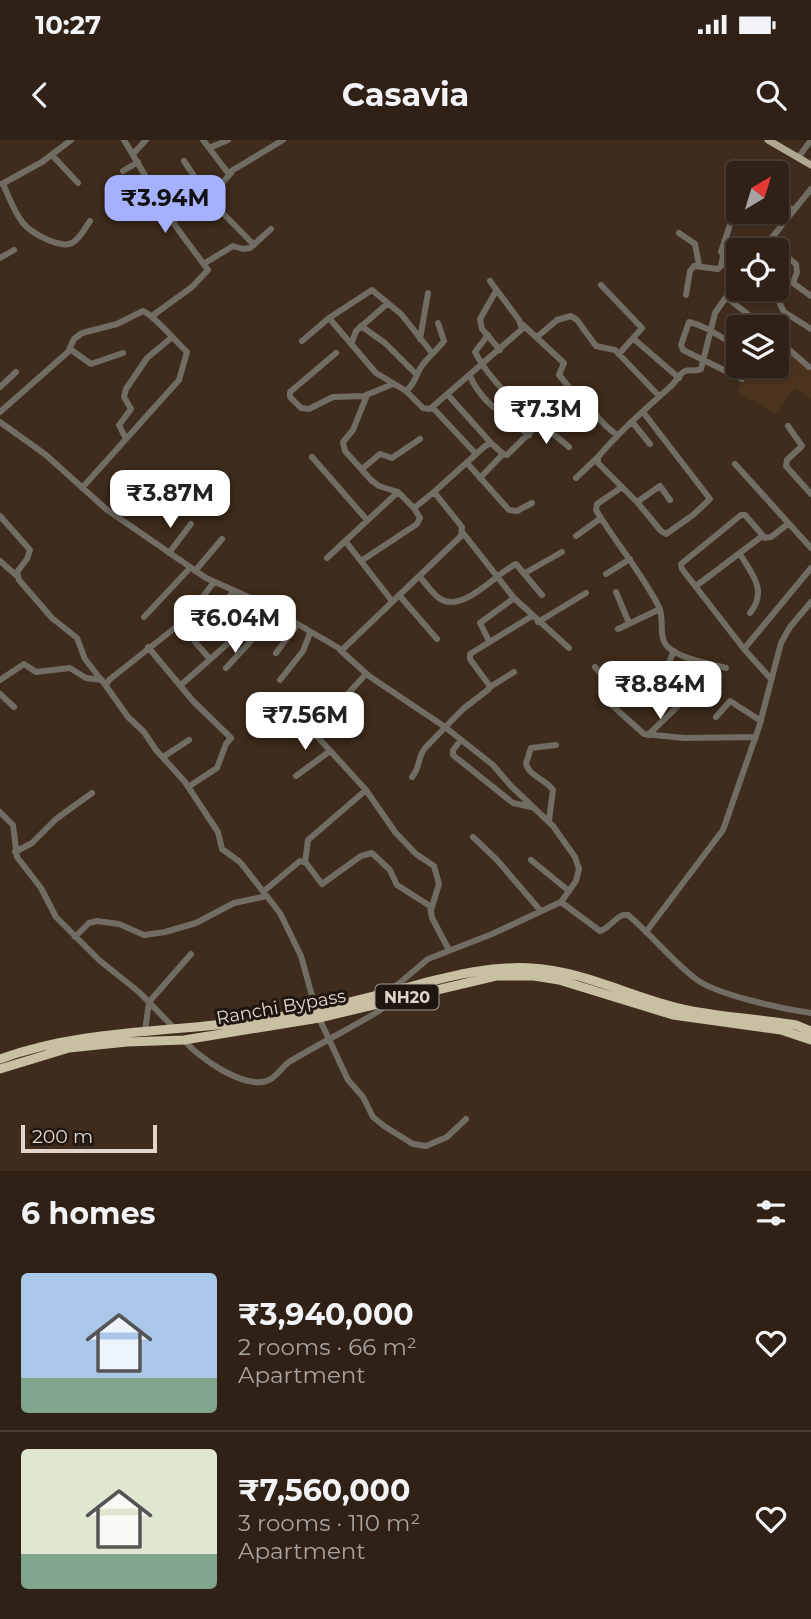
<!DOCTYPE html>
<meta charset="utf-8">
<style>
body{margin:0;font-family:Montserrat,sans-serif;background:#3b2e22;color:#f1f3f6;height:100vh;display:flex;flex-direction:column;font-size:26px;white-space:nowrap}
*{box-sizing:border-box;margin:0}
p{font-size:23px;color:#a7a3a0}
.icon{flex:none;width:38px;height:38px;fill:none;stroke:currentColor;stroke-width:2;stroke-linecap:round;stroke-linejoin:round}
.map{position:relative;height:1031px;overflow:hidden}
.side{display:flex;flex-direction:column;background:#2f2115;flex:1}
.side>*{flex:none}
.needle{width:46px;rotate:38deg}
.fabs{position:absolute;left:726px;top:21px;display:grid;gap:14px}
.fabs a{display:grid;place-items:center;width:63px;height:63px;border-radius:7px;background:#2f2115;box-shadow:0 2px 5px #0004,0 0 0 2px #4a3e34;font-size:35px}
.scale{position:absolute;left:21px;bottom:18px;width:136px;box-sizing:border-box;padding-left:7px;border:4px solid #e1d5cb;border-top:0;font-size:19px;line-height:24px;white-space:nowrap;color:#e1d5cb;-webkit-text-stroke:5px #1f170f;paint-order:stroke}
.price{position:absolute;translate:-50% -60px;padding:0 16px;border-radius:14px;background:#fff;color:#222;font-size:23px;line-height:46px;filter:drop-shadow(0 2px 4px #0008)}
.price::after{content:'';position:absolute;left:50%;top:42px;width:21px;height:16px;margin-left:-10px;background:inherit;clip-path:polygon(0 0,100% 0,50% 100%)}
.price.active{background:#a5b1fc;color:#111}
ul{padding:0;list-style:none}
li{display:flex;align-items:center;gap:21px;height:175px;padding:0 21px}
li+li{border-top:2px solid #4a3e34}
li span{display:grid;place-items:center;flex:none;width:196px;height:140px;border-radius:7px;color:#555}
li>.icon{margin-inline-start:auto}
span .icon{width:84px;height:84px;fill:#fffc;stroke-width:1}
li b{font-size:30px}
h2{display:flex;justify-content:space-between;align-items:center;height:84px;padding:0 21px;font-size:30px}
.status{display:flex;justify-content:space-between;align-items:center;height:49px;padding:0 35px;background:#2f2115;direction:ltr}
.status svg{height:19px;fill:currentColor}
header{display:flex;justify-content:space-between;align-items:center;height:91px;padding:0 21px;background:#2f2115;font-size:32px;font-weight:700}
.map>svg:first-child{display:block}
.built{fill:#4b331e}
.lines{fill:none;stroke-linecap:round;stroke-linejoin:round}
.minor{stroke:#716d62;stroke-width:6}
.major{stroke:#b0a892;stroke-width:7}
.highway{stroke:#c9c0a4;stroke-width:9}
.labels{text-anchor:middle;stroke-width:6;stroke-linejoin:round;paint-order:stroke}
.shield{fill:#1f170f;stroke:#a79c93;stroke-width:2}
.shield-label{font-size:16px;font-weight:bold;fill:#e1d5cb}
.street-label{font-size:18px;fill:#e1d5cb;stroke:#1f170f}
</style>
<div class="status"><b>10:27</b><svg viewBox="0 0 49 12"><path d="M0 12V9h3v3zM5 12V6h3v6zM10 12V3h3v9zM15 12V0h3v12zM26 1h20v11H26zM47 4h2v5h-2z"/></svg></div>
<header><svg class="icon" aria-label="back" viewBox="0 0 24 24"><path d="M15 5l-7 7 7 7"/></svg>Casavia<svg class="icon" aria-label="search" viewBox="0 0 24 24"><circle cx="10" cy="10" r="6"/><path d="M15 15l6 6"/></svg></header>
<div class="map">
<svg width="811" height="1031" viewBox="0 0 811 1031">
<rect width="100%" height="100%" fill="#3f2c1c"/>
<path class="built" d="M786 209 811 227V259L795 248 775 274 737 251 749 226H777V219Z"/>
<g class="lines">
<path class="minor" d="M124 0 174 84 208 130 192 147 152 176
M203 0 228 33 283 0
M209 8 228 0
M133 14 146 0
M52 15 78 43
M798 18 811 0
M184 21 206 54
M123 31 138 22
M2 44 42 22 71 0
M3 44C9 57 14 72 23 83 31 93 60 109 72 103 80 99 85 88 90 81
M205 55 254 105
M777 59 793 70
M172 82 222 43 231 33
M679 93 695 104 699 125
M768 102 796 124 797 132 793 143 811 156
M762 110 811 49
M0 118 14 110
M205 123 233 106 243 109 250 108 271 89
M738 128 721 112 731 82 739 72
M601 145 642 188 619 214
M765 149 778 160 784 172 811 189
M496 151 480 179 482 189 500 210
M686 155 690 131 694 126 718 129 721 126 723 116
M726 157 764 187
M329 178 376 233 406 251 423 268 430 269 522 189 519 180 490 141
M522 184 564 223 559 235 573 252
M361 186 385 203 417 235
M488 195 475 212C495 251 536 279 569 307
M537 197 557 180 571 176 577 180 596 206 615 210 659 256
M420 199 428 153
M634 199 679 238
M777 199 809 227
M302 201 329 178 372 150 401 174 432 213
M352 202 356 191 387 164
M738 207C721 198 709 187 689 182L681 205 683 210 742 239
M70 209 91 224 123 213
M336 213 290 252V257L301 268 309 269 333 257 364 256 393 244
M470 236C482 264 506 276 529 295
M0 247 16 232
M406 251C415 244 415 237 421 227 428 217 437 210 444 201L438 183
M367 255 353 290 343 302 345 311 371 340 379 346 398 352 414 368 434 352
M448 255 491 303
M433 268 476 314
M0 272 68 212 74 199 82 193 117 184 143 171C156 177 175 201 187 212L179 240 82 348
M643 272 710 359 693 375 666 394 661 391 637 362 598 323V317C619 292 644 270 670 247 675 243 679 234 685 231 691 229 695 232 701 229L715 173 738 140
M0 282 46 315 106 369 206 438 260 462 342 510 461 396 462 387 434 352 485 306 491 303 503 314 507 315 571 252C589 259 598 284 616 294
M633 283 650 304
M788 286 802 306 787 320 786 326 811 354
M126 299 119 285 131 269 124 257 126 249 147 218 171 198
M312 317 367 380
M467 323 509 370 517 371 532 363
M735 324 811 408
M362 329 380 314 392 318 420 299
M480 338 503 314
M576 338 598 317
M622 347 597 364 596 370C616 403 641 432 659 467 665 479 657 499 669 508 683 520 709 523 726 528
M637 362 660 346 670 360
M0 376 30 410 27 419 17 432 19 440 52 478 77 498 85 519 106 546
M463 393 514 458 569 508
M576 396 601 378
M346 402 392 461
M169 413 191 384
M740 414C752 434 768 451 750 473
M327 418 398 352
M0 421 17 436
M361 421 417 384 420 378 414 368
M195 431 222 399
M525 433 562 412
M606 434 630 419
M420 437C426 444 432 453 439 458 462 475 496 433 516 424L542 455
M214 442 192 471 176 487 109 540 106 546 128 577 144 592 156 610 185 642 218 692 222 709 240 722 280 773 301 816 316 870
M696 446 761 397
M616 452 629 483
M399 455 437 499
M144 477 190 428
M538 482 586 453
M618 489 660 469
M489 501 480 483 514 458
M148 507 193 561 231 598 226 604 217 628 188 647
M744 509 811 428
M340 510 369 536 445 587 493 625 511 646 553 686 575 717 579 729 576 741 561 762
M674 511C666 528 658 543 675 556
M276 513 297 485
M210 519 195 502 194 495 234 451
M595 527 613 547 605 556 606 560 644 594 684 598 756 597
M226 528 251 501 243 489
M366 534 343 559 341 568 314 593 366 650 395 692 416 714 434 726 439 744 431 770
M771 539 744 509 682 429 681 424 741 375H745L765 398 771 397 788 384
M0 540 24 524 36 532 70 528 86 538 102 540
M280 540 303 511 310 493
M181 545 242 491 257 461
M490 547 514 532
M0 554 14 567
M716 577 730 561 761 581
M648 595 678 566 675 554 683 545 704 550
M461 600 453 610V615L513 663 531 667
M163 617 189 600
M296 636 330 611
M412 637C421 626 417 618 425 608L463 569 489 549V545L470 519V514L532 476
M0 672 13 685 17 717 41 748 56 777 99 820 139 852 176 890
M549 681 553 650C546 639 528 636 526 623L531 608 556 605
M473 697 497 720 540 770
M15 712 32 703 56 679 92 653
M531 720 569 751
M305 722 308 700 366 650
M264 751 300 721 306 723 322 744 361 716 372 713 390 730 397 745 430 766 432 778 449 810
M646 792 723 690 759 587 781 503 790 487 811 462
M75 797 89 783 97 781 119 784 144 795 165 792 196 783 234 763 267 756
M390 851 428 819 492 794 561 762 600 791C611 788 617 773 628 775 652 795 671 820 696 839 716 855 784 869 811 873
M319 878 348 940 363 957 373 977 384 986 413 1004 426 1006 447 997 466 979
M145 891 149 862 191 814
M184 900C197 917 246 951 269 940 277 936 282 927 289 922 319 904 349 889 379 871L390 862"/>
<path class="major" d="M768 0 811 25"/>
<path class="highway" d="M0 919C88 887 181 893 272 878 314 871 356 861 396 850 441 839 485 825 532 828 582 831 627 855 675 867 714 877 756 878 796 885L811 891
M0 929 69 908 127 902 184 900 319 878 496 836H534L559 840 673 875 781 890 811 900"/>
</g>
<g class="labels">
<rect class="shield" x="375.5" y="844.5" width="63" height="25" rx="5"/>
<g class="shield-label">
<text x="407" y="863">NH20</text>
</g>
<g class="street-label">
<text transform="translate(281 867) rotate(-10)" y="6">Ranchi Bypass</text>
</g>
</g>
</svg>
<div class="fabs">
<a><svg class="needle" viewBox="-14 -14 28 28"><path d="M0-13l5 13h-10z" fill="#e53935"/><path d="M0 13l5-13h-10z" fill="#a7a3a0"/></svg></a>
<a><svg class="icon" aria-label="locate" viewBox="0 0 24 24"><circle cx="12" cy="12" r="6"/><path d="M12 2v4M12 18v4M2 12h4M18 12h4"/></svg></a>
<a><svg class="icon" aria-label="layers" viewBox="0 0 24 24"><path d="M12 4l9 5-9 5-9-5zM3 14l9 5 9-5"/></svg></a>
</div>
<div class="scale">200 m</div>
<b class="price active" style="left:165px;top:95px">₹3.94M</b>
<b class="price" style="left:546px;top:306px">₹7.3M</b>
<b class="price" style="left:170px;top:390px">₹3.87M</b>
<b class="price" style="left:235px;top:515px">₹6.04M</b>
<b class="price" style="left:660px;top:581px">₹8.84M</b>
<b class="price" style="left:305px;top:612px">₹7.56M</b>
</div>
<section class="side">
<h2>6 homes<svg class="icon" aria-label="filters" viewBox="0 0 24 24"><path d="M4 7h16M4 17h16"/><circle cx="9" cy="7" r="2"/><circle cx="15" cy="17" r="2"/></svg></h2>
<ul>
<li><span style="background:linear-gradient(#a9c7e8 75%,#7fa58c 0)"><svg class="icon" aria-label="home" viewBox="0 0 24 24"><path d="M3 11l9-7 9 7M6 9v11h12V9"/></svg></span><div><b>₹3,940,000</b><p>2 rooms · 66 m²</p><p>Apartment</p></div><svg class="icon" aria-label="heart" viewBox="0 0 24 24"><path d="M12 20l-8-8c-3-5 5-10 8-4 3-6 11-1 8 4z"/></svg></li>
<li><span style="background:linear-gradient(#dfe7d0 75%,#7fa58c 0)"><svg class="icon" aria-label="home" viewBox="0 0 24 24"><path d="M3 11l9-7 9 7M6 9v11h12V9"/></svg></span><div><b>₹7,560,000</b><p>3 rooms · 110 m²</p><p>Apartment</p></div><svg class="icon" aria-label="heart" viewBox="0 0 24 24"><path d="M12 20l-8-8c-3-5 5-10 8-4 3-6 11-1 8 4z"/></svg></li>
</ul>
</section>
